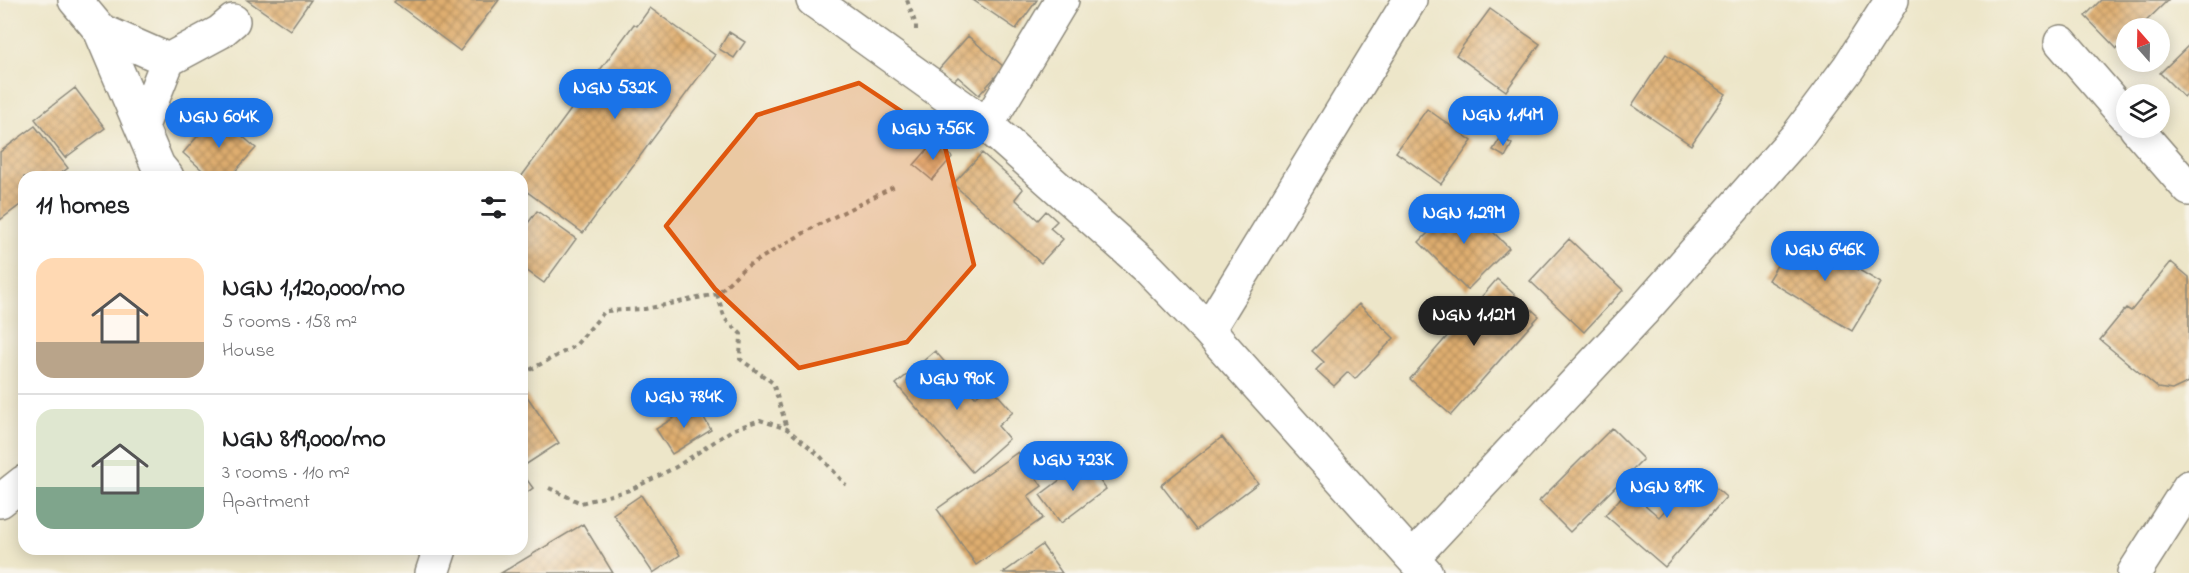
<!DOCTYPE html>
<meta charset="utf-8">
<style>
body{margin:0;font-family:"Indie Flower",sans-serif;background:#f2f2f2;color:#202124;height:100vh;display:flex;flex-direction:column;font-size:22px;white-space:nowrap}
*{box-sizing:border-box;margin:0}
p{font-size:20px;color:#757577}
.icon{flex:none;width:33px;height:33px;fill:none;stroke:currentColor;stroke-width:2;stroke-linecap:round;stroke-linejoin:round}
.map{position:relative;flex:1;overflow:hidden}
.sheet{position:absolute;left:18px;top:171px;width:510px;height:384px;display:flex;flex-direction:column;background:#fff;border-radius:18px;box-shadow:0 3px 15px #0003}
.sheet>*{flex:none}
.needle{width:39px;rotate:340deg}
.controls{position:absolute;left:2116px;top:18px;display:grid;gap:12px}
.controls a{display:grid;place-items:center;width:54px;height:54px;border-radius:50%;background:#fff;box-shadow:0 3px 15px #0003;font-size:30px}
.price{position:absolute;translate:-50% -51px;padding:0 14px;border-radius:21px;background:#1a73e8;color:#fff;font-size:20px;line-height:39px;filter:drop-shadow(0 2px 3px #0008)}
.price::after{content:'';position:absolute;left:50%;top:36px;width:18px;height:14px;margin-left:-9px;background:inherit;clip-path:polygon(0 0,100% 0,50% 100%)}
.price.current{background:#222;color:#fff}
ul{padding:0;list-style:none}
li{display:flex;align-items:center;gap:18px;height:150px;padding:0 18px}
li+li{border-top:2px solid #e0e0e0}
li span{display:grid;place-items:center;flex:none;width:168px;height:120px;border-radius:18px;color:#555}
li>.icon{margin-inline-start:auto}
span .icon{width:72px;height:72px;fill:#fffc;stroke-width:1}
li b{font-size:26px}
h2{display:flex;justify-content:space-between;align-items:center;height:72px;padding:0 18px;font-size:26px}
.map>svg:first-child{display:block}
.building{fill:url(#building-cross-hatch)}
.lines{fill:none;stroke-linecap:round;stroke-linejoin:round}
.minor-casing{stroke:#8c887a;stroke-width:36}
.path{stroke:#8c887a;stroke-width:4;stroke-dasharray:4.5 4.5;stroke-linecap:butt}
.minor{stroke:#fff;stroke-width:33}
.marked{fill:#df570e;fill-opacity:0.2;stroke:#df570e;stroke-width:4.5;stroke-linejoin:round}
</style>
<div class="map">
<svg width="2189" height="573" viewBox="0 0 2189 573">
<defs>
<pattern id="building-cross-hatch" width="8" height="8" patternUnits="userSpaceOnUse" patternTransform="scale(1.5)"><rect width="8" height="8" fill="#dfae70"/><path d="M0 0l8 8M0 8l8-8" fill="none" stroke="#b58e5c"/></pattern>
</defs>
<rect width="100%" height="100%" fill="#f7f3e8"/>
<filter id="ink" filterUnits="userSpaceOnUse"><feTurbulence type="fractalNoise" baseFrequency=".0167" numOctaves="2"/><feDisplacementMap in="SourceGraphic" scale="12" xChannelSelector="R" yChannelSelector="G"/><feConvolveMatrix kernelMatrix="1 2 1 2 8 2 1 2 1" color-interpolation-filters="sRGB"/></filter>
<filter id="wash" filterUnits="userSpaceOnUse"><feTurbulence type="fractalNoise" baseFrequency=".008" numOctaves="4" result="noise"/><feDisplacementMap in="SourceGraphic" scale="24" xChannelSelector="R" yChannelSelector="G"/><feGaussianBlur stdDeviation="1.35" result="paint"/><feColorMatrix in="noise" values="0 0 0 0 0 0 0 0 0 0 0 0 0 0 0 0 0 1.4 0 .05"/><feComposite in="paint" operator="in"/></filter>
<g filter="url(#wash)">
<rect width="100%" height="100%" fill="#ede6c9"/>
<g id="blocks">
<path class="building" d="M247 0H311L290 30Z
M396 0H499L460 51 394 2Z
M973 0H1037L1016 29Z
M2101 0H2168L2139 28H2127V40L2117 49 2085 16Z
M650 8 715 55 583 233 522 188 521 177 634 24 637 26Z
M1490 9 1540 44 1506 91 1456 55Z
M729 32 745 42 734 58 719 49Z
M968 36 1004 67 979 95 958 77 953 82 938 70Z
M2189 45V92L2184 97 2160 73Z
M1666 54 1726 94 1691 145 1632 105Z
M75 88 105 128 65 158 35 119Z
M1427 109 1472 141 1441 184 1396 152Z
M217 114 256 148 230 177H210L183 153Z
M35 126 68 168 56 177H24V202L0 220V152Z
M1501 137 1512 144 1505 157 1493 150Z
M934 142 952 157 932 180 914 165Z
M982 153 1023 189 1015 199 1038 220 1046 211 1057 221 1050 228 1063 239 1041 263 953 184Z
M1461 200 1509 248 1467 290 1419 242Z
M537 211 576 239 544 283 522 267V231Z
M1797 233 1881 283 1852 331 1768 280Z
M1569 239 1623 290 1584 332 1530 281Z
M2171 262 2189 277V382L2172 390 2158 388 2100 340 2126 308 2131 311Z
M1497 279 1539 316 1451 415 1410 379Z
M1359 304 1394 338 1355 379 1348 372 1334 386 1316 370 1324 362 1312 351Z
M935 351 975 397 989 385 1013 412 998 426 1009 439 972 472 896 384Z
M522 389 559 443 522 467Z
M696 404 711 430 672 454 656 429Z
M1612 428 1643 459 1570 532 1539 501Z
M1222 437 1258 483 1196 530 1161 485Z
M1018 452 1042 486 1028 496 1043 518 976 565 937 509Z
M1085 461 1106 489 1061 523 1040 495Z
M522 473 533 488 522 496Z
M1698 473 1726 497 1665 567 1605 515 1628 490 1659 517Z
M641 495 680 555 653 573 613 514Z
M583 524 613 573H501Z
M1042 545 1062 573H1003Z"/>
</g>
</g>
<g filter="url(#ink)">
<use href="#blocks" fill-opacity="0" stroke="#8c887a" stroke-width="1.5"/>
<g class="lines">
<defs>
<path id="minor" d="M75 0 100 30 158 166 167 177
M813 0 987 125 1148 268 1208 330 1426 573
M100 30 168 60
M2061 42 2127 118
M987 125 1062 0
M142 126 168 60 220 32 233 21
M2136 128 2189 189
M1208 330 1410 0
M0 501 24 482
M1413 557 1642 312 1798 135 1849 67 1892 0
M432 573 440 549
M2134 573 2189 487"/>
</defs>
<use href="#minor" class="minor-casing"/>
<path class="path" d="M907 0 916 25V34
M717 294 725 319 741 334 740 359 773 383 787 428
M522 374 575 346 605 311 645 309 717 294 744 268 814 227 897 185
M549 488 581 503 630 490 676 467 732 430 760 420 787 429 820 456 846 485"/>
<use href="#minor" class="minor"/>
</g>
</g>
<path class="marked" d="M859 83 943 139 974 265 907 342 799 368 715 289 666 226 757 115Z"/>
</svg>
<div class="controls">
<a><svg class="needle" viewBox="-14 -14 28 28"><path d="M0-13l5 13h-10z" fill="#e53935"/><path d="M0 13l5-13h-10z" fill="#757577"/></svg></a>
<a><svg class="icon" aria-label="layers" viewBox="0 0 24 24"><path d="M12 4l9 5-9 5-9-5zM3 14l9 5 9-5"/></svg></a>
</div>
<b class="price" style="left:615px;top:120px">NGN 532K</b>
<b class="price" style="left:1503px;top:147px">NGN 1.14M</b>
<b class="price" style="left:219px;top:149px">NGN 604K</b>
<b class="price" style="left:933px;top:161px">NGN 756K</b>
<b class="price" style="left:1464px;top:245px">NGN 1.29M</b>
<b class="price" style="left:1825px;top:282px">NGN 646K</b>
<b class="price current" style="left:1474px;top:347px">NGN 1.12M</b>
<b class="price" style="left:957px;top:411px">NGN 990K</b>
<b class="price" style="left:684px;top:429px">NGN 784K</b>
<b class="price" style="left:1073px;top:492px">NGN 723K</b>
<b class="price" style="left:1667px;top:519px">NGN 819K</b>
<section class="sheet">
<h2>11 homes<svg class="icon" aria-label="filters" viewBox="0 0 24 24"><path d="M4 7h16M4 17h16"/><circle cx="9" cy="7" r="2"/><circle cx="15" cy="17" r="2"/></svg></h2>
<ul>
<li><span style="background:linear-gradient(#ffd9b3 70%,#b9a48a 0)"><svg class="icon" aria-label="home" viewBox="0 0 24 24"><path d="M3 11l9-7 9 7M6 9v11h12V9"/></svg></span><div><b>NGN 1,120,000/mo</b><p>5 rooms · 158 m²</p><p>House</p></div></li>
<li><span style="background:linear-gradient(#dfe7d0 65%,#7fa58c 0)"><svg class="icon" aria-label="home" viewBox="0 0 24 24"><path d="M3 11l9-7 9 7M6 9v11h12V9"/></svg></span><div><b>NGN 819,000/mo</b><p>3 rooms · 110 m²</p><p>Apartment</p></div></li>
</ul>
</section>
</div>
